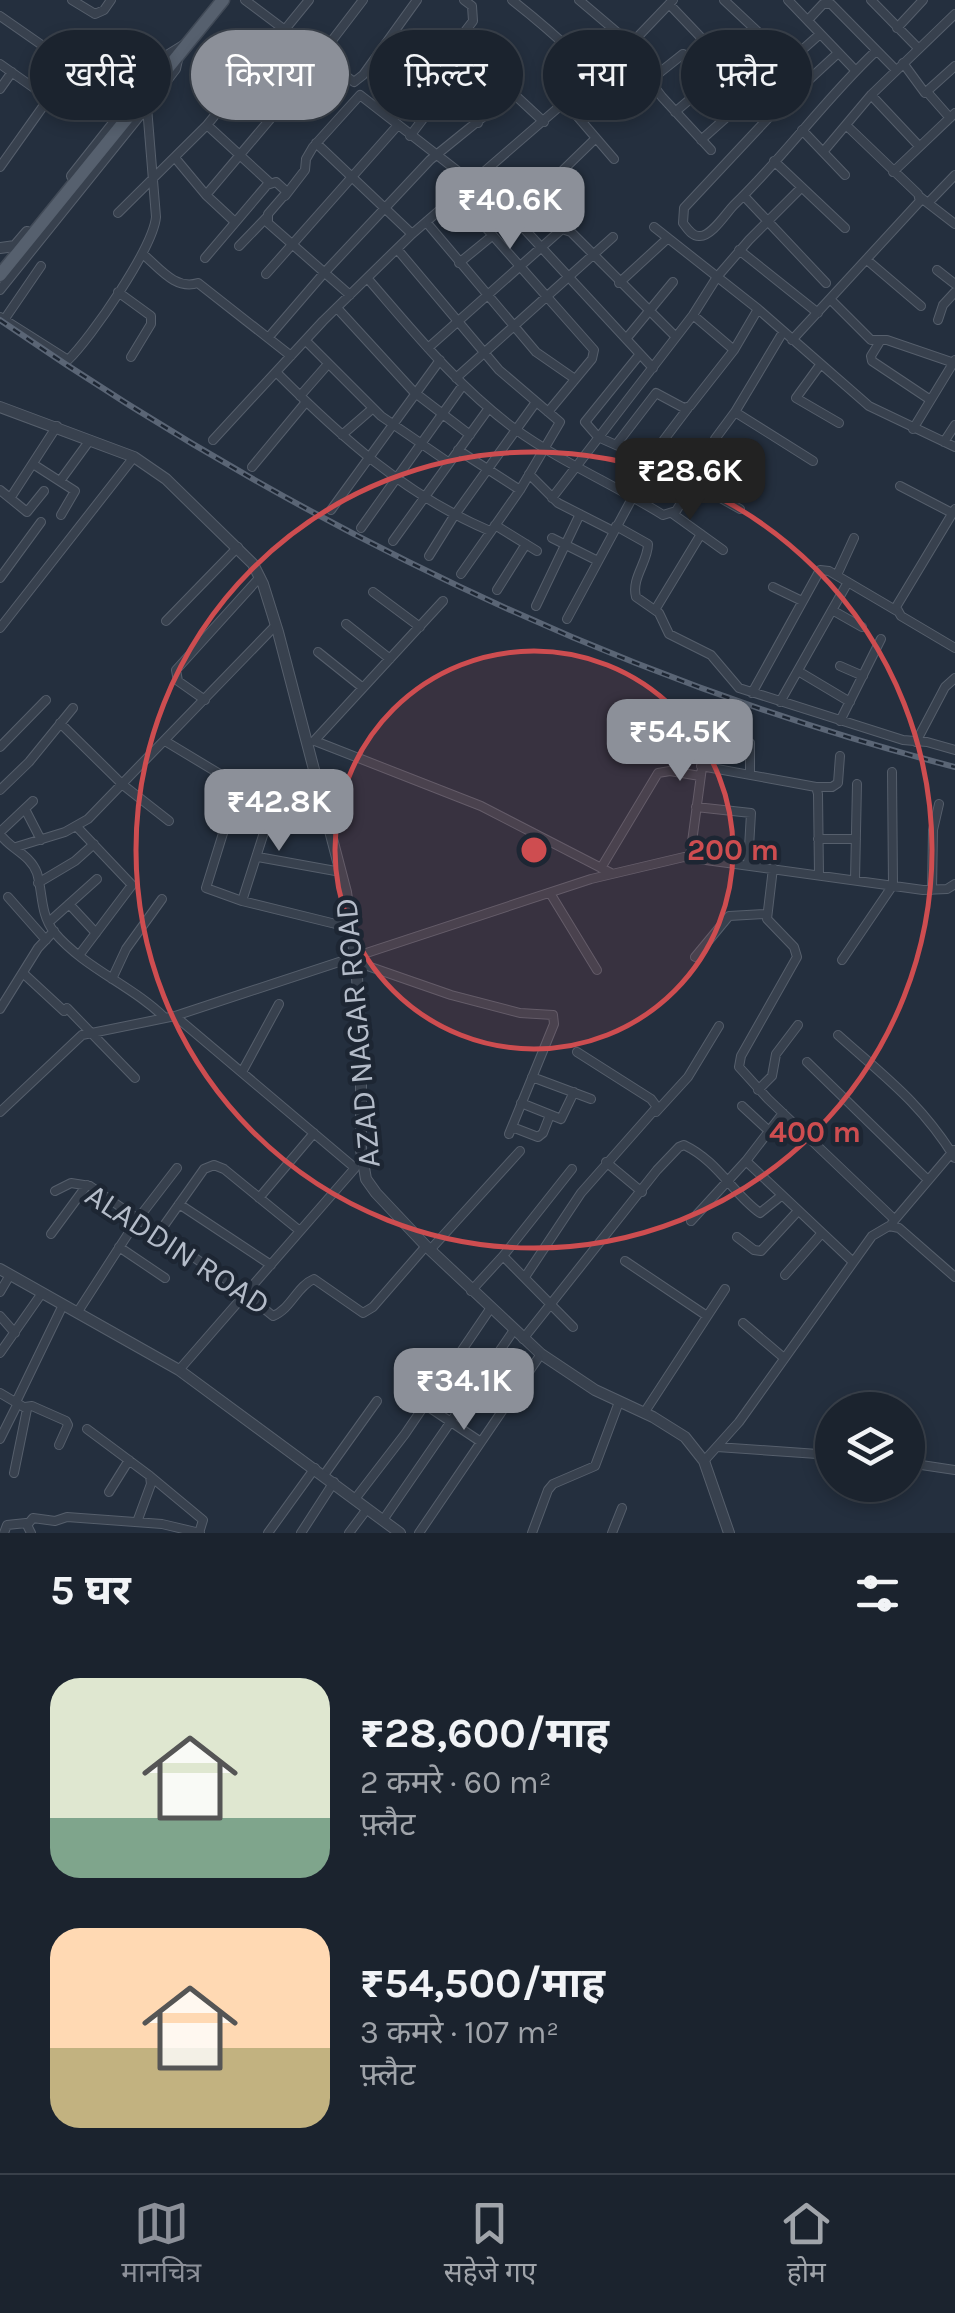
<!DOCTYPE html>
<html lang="hi">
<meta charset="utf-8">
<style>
body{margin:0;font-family:Karla,"Noto Sans Devanagari",sans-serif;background:#282f3a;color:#f1f3f6;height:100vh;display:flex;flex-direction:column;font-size:38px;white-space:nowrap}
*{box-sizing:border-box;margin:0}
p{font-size:32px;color:#a0a4aa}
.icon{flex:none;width:55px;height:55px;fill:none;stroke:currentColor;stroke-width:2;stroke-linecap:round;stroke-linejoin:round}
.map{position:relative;height:1533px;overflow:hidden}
.drawer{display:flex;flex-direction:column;background:#1b232e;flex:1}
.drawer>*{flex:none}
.hud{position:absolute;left:30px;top:30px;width:895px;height:90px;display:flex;gap:20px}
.buttons{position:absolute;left:815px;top:1392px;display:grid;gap:20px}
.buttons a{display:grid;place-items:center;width:110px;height:110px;border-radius:50%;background:#1b232e;box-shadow:0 5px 15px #0003,0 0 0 2px #39404a;font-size:50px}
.price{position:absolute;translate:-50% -85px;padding:0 22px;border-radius:20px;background:#8c9099;color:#fff;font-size:32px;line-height:65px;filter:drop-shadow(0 2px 5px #0008)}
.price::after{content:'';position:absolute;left:50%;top:60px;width:30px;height:22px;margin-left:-15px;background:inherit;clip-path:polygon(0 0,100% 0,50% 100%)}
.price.current{background:#222;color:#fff}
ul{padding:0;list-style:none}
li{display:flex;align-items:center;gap:30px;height:250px;padding:0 50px}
li span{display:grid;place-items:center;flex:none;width:280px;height:200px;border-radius:30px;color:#555}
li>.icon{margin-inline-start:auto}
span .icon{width:120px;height:120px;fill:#fffc;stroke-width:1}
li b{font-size:42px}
h2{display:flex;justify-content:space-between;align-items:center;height:120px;padding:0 50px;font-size:42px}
.tag{padding:0 35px;border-radius:45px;background:#1b232e;box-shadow:0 5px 15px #0003,0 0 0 2px #39404a;font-size:35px;line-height:90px}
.tag.current{background:#8c9099;color:#fff}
.tab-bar{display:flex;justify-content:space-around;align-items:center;height:140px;border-top:2px solid #39404a;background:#1b232e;font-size:28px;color:#a0a4aa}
.tab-bar a{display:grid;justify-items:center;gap:5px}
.tab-bar .current{color:#8c9099}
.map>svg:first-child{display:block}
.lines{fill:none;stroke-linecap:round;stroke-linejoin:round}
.minor-casing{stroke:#565f6c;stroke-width:10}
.tertiary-casing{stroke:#565f6c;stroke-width:12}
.primary-casing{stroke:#414a57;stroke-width:15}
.minor{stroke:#38414e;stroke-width:8}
.tertiary{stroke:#38414e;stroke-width:10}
.primary{stroke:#56606e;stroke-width:12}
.rail-casing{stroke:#5a6575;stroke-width:6}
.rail{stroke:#1d2633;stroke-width:2.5;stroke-dasharray:8;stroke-linecap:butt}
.ring{fill:none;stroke:#ce4d50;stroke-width:5}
.labels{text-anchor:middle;stroke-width:9;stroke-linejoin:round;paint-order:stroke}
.street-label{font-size:32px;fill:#b4bcc9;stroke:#1d2633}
.centre{fill:#ce4d50;stroke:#1d2633;stroke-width:5}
.ring-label{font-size:30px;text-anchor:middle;font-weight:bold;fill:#ce4d50;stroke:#1d2633;stroke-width:9;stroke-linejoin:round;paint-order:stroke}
</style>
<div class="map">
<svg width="955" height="1533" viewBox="0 0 955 1533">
<rect width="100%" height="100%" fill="#242f3e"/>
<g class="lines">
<defs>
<path id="minor" d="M72 0 95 14 104 10 111 0
M245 0 354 82 363 75 417 0
M464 0 472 6 473 21 453 47 457 53 512 94
M512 0C554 33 591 66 624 107
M579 0 631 44
M724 0 790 62
M788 0 856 71
M871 0 918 48
M669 4 773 113 684 208 683 223C687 228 692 237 700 236 712 236 726 213 734 205 784 157 825 99 876 51
M0 16 128 105
M808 20 823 4H831L896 70
M897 28 923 0
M626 49 662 97 711 150
M903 63 925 93 955 66
M0 64 61 107
M649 81 683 54
M0 89 12 72
M928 93 950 118
M871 95 919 146
M437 100 451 101 478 123
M565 102 614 159
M675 112 709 83
M773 113 838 53
M385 114 423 64
M207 125 269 182
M802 130 845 175
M410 136 467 61
M701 140 820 34
M316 143 412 234
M823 152 871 95 955 14
M176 159 206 195 235 222
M774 161 845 228
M0 167 49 98
M561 172 596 138
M893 172 955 113
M478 179 653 368
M206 195 288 98 363 0
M457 195 594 350 592 359 548 412
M285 196 305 170 306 159 313 147 360 95 473 183
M744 196 826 283
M920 197 955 224
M928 203 955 175
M118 213 207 125 309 0
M427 223 536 352 575 379
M654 227 758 309 869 406 955 447
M239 246 267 217
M397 249 499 370 560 422 520 490 461 574
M739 250 818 313
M144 255C161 270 176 290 198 283L291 356
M205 258 267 185 276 182 287 192 268 214V223L350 295
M867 260 921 306
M459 263 492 236
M937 270 955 284
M266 274 398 125
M368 279C414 332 458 387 515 429 561 462 615 485 663 515L676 511 710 458 715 439 735 412 813 461
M619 283 668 238
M0 290 147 107
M118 292 151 316V324L131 357
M830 299 871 340H887L954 363
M337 308 414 392 470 435
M693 315 734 350
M0 317 68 360C91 338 153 248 156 217L147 107 176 69 178 60
M4 320 41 266
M938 320 943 305 955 292
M268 338 324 273 430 160 509 96H516L544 122
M626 339 673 282
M792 340 920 201 918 194 846 125
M306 341 381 416 448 462
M879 343 871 356 872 361 929 399
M428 348 562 229 571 232 676 337
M640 354 585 422 598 437 652 461
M820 365 796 398 839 423
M276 372C341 437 405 495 490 531
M456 378 613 237
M300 396 328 364
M735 412 783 332
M913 429 955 360
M342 435 372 409
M213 440 323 321 412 234 626 49 673 0
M944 442 955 425
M616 445 656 393 684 408 690 406 734 350 758 309
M458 450 520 490
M33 464 75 491 61 515
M252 467 306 402
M529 474 558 503 613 531
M60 481 90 440
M694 483 740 509
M900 486 952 513
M0 490 27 512 44 491
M11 497 57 426
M552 498 693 315 717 277 749 240 801 188
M955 509 896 607 901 616 955 648
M331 510 440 360
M673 514 723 550
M495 525 537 551
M616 526 648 544C648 562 631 578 636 597L659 613 669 634 711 655 739 688 903 740 927 742 955 750
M361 528 463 385
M552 538 596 560
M393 541 489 408
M429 556 454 516 536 402
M837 575 854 538
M0 578 41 522
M773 587 802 601
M497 590 526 544
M373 592 420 627
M536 606 580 514
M655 610 701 534
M832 610 862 627
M567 619 663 441 688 408
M166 621 238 547
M346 624 390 659
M0 628 134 457
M318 652 363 688
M840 666 863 676
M798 671 850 702
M752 693 820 570 829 571 897 611
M205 700 178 681 176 670 260 577
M780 702 848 582
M669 712 707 730 690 857
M840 721 881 639
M60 723 123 785 169 821
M707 730 750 743V774
M165 741 238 785 323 804
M314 741 443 601
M315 741 481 806 611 873
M916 742 945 687 955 678
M0 747 46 700
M701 766 816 787 818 794 819 875
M238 785 206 888 242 901 352 928
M816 787H832L838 783 840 756
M0 790 29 762 73 708
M696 807 751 813 748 865
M25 809 41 840
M77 827 132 885 80 954
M0 832 33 801
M0 834C10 849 30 854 37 873 43 893 40 914 54 932 84 968 133 986 165 1018
M818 839H856
M16 847 65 832 88 819 276 625
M258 857 341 872
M601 868 658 773 670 771 700 776
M773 868 767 919 794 947 797 957 741 1056 739 1067 768 1099 894 1219
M855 880 857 784
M38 883 75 861 94 844
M932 890 933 830 939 804
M550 893 597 970
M8 897 46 940
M242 901 276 795
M69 904 96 933
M49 922 97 879
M695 957 729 916 766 914
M842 960 893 885 892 772
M356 962 451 995 520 1013 553 1015 554 1024 509 1134
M24 974 64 1011
M112 979 126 949 162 899
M67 1008 135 1078
M0 1009 38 948 54 931
M175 1016 355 1168
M838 1035C886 1078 920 1102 955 1158
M807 1062 928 1180
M242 1072 279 1004
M532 1077 591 1099
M758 1090 772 1076 776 1054 798 1025
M521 1103 561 1119 574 1092
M742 1106 769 1131
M0 1112 82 1035 175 1016 591 879 684 857 923 890 947 889 955 884
M656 1112 688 1077 719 1026
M512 1127 538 1137 543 1133 550 1115
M746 1161 852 1261
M606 1162 642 1192
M55 1191 71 1183 90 1186 240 1289 273 1316C291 1309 297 1286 314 1279L363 1313 373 1307 426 1246
M259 1198 314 1133
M179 1204 271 1265
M691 1221 746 1161 783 1113
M892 1223 954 1150
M51 1234 87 1185
M158 1234 204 1169 214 1165 224 1169 300 1231
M737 1237 754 1250 761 1251 797 1212
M119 1247 165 1278
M430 1250 520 1151
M503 1256 573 1327
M625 1261 707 1316
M785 1275 821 1234
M525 1277 581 1193 657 1107 651 1099 577 1052
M471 1291 503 1256 572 1169
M0 1292 10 1275
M77 1313 137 1220 177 1168
M0 1316 15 1333
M743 1323 784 1358
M523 1339 657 1170 679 1147 684 1145C718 1161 733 1194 760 1213L781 1196
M0 1353 42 1293
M179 1370 355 1168
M0 1393 27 1409 14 1473
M16 1402 63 1305
M424 1404 481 1442
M25 1407 32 1406 66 1421 68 1425 59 1445
M644 1413 725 1289
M87 1429 150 1476 151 1484 137 1522
M0 1439 18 1403
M717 1447 832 1455
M704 1461 739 1422 872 1236 889 1226 899 1228 955 1277
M908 1463 955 1470
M324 1475 377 1401
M150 1476 203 1520 199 1533
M109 1492 129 1460
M355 1499 405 1434 490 1309
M383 1520 514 1330
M28 1524 33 1518 55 1521 67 1517 162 1524 200 1533
M4 1533 7 1525 26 1523 31 1533
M268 1533 315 1468
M301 1533 334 1482
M349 1533 367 1509
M419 1533 541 1354
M532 1533 548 1490 553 1484 595 1466 619 1402
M612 1533 622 1508"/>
<path id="tertiary" d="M72 176 167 56 188 43
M0 248 15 246 27 232
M0 407 134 457 166 479 253 564 263 584 278 632 346 892 356 962 361 1041V1150L366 1179 376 1193 426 1246 541 1354 595 1390 653 1417 685 1437 704 1461 729 1533
M0 1269 179 1370 400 1533"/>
<path id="primary" d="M0 275 223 0"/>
</defs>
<use href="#minor" class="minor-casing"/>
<use href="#tertiary" class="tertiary-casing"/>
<use href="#primary" class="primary-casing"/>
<use href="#minor" class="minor"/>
<use href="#tertiary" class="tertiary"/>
<use href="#primary" class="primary"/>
<defs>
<path id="rail" d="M0 320C293 522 609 678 955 767"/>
</defs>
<use href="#rail" class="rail-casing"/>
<use href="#rail" class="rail"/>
</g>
<circle cx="534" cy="850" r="199" fill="#ce4d50" fill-opacity=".12"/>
<g class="ring">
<circle cx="534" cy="850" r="199"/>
<circle cx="534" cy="850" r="398"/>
</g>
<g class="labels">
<g class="street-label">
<text transform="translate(357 1033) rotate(-95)" y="11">AZAD NAGAR ROAD</text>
<text transform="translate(178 1249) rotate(33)" y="11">ALADDIN ROAD</text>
</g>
</g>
<circle cx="534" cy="850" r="15" class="centre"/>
<g class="ring-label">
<text x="733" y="860">200 m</text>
<text x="815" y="1142">400 m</text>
</g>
</svg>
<div class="buttons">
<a><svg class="icon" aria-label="layers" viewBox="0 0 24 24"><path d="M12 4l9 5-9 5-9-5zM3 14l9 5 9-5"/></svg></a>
</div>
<b class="price" style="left:510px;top:252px">₹40.6K</b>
<b class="price current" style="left:690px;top:523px">₹28.6K</b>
<b class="price" style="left:680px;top:784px">₹54.5K</b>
<b class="price" style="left:279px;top:854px">₹42.8K</b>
<b class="price" style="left:464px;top:1433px">₹34.1K</b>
<div class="hud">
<a class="tag">खरीदें</a>
<a class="tag current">किराया</a>
<a class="tag">फ़िल्टर</a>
<a class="tag">नया</a>
<a class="tag">फ़्लैट</a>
</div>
</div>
<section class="drawer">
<h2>5 घर<svg class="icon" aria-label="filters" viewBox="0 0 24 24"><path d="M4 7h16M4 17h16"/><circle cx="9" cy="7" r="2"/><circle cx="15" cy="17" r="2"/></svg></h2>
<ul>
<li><span style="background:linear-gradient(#dfe7d0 70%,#7fa58c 0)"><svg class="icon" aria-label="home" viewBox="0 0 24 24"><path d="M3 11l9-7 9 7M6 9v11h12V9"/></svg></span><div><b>₹28,600/माह</b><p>2 कमरे · 60 m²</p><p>फ़्लैट</p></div></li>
<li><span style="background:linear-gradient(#ffd9b3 60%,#c2b280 0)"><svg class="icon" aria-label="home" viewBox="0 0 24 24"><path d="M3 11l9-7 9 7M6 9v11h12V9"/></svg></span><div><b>₹54,500/माह</b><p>3 कमरे · 107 m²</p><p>फ़्लैट</p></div></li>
</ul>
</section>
<nav class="tab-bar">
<a class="current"><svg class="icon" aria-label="map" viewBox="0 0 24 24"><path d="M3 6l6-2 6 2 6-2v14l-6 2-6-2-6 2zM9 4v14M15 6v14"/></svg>मानचित्र</a>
<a><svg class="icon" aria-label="saved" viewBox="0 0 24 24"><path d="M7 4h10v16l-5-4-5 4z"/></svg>सहेजे गए</a>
<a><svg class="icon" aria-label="home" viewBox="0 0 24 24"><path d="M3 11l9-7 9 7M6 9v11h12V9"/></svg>होम</a>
</nav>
